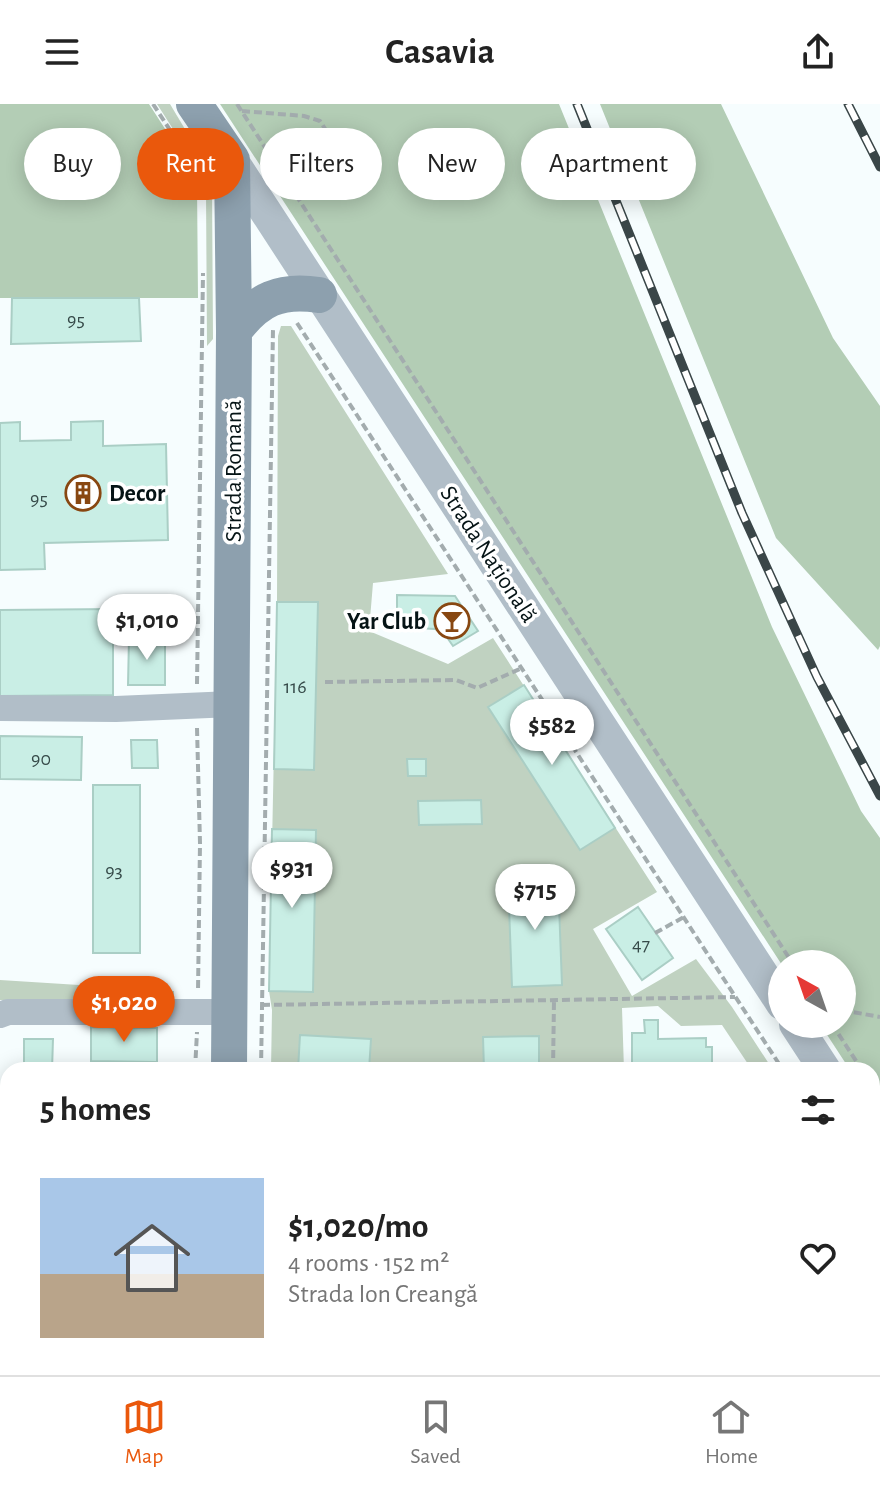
<!DOCTYPE html>
<meta charset="utf-8">
<style>
body{margin:0;font-family:"Alegreya Sans",sans-serif;background:#f2f2f2;color:#222;height:100vh;display:flex;flex-direction:column;font-size:30px;white-space:nowrap}
*{box-sizing:border-box;margin:0}
p{font-size:26px;color:#767676}
.icon{flex:none;width:44px;height:44px;fill:none;stroke:currentColor;stroke-width:2;stroke-linecap:round;stroke-linejoin:round}
.map{position:relative;flex:1;overflow:hidden}
.details{position:absolute;left:0px;top:958px;width:880px;height:314px;display:flex;flex-direction:column;background:#fff;border-radius:24px 24px 0 0;box-shadow:0 4px 20px #0003}
.details>*{flex:none}
.top-card{position:absolute;left:24px;top:24px;width:832px;height:72px;display:flex;gap:16px}
.needle{width:52px;rotate:320deg}
.buttons{position:absolute;left:768px;top:846px;display:grid;gap:16px}
.buttons a{display:grid;place-items:center;width:88px;height:88px;border-radius:50%;background:#fff;box-shadow:0 4px 20px #0003;font-size:40px}
.price{position:absolute;translate:-50% -68px;padding:0 18px;border-radius:28px;background:#fff;color:#222;font-size:26px;line-height:52px;filter:drop-shadow(0 2px 4px #0008)}
.price::after{content:'';position:absolute;left:50%;top:48px;width:24px;height:18px;margin-left:-12px;background:inherit;clip-path:polygon(0 0,100% 0,50% 100%)}
.price.on{background:#ea580c;color:#fff}
ul{padding:0;list-style:none}
li{display:flex;align-items:center;gap:24px;height:200px;padding:0 40px}
li+li{border-top:2px solid #e0e0e0}
li span{display:grid;place-items:center;flex:none;width:224px;height:160px;border-radius:0px;color:#555}
li>.icon{margin-inline-start:auto}
span .icon{width:96px;height:96px;fill:#fffc;stroke-width:1}
li b{font-size:34px}
h2{display:flex;justify-content:space-between;align-items:center;height:96px;padding:0 40px;font-size:34px}
.chip{padding:0 28px;border-radius:36px;background:#fff;box-shadow:0 4px 20px #0003;font-size:28px;line-height:72px}
.chip.on{background:#ea580c;color:#fff}
header{display:flex;justify-content:space-between;align-items:center;height:104px;padding:0 40px;background:#fff;font-size:36px;font-weight:700}
.dock{display:flex;justify-content:space-around;align-items:center;height:112px;border-top:2px solid #e0e0e0;background:#fff;font-size:22px;color:#767676}
.dock a{display:grid;justify-items:center;gap:4px}
.dock .on{color:#ea580c}
.map>svg:first-child{display:block}
.green{fill:#c0d2c1}
.forest{fill:#b3cdb5}
.building{fill:#c9eee5;stroke:#aacec5;stroke-width:2}
.lines{fill:none;stroke-linecap:round;stroke-linejoin:round}
.path{stroke:#a3acae;stroke-width:4;stroke-dasharray:8 4;stroke-linecap:butt}
.minor{stroke:#b1bec8;stroke-width:26}
.tertiary{stroke:#b1bec8;stroke-width:32}
.secondary{stroke:#8da0ae;stroke-width:36}
.rail-casing{stroke:#3a4648;stroke-width:9}
.rail{stroke:#fff;stroke-width:6;stroke-dasharray:18;stroke-linecap:butt}
.labels{text-anchor:middle;stroke-width:7;stroke-linejoin:round;paint-order:stroke}
.number-label{font-size:20px;fill:#364a49}
.street-label{font-size:24px;fill:#051315;stroke:#fff}
.poi-label{font-size:24px;font-weight:bold;fill:#051315;stroke:#fff;text-anchor:start}
</style>
<header><svg class="icon" aria-label="menu" viewBox="0 0 24 24"><path d="M4 6h16M4 12h16M4 18h16"/></svg>Casavia<svg class="icon" aria-label="share" viewBox="0 0 24 24"><path d="M12 15V3M7 8l5-5 5 5M5 13v7h14v-7"/></svg></header>
<div class="map">
<svg width="880" height="1271" viewBox="0 0 880 1271">
<rect width="100%" height="100%" fill="#f6fdfe"/>
<path class="green" d="M157 0H170L204 57 212 80 213 235 207 242 206 87 203 72Z
M281 222H291L448 470 373 479 369 527 448 560 493 534 657 788 593 825 632 892 696 855 732 903 773 966H752L722 921 681 922 658 902 622 904 624 966H271L272 906 269 887 277 498 278 232Z
M0 876 174 887V896H0Z
M872 1121 880 1134V1271H449V1264H872Z"/>
<path class="forest" d="M0 0H149L191 65 197 80 198 194H0Z
M220 0H559L772 523 861 707 880 734V1012L872 999V966H850L820 920H842V860L782 861Z
M600 0H721L833 234 880 302V542L878 546 776 434Z"/>
<path class="building" d="M12 194H139L141 237 11 240Z
M103 317V342L166 340 168 436 44 439 45 465 0 466V319L20 318V337L71 336V318Z
M397 491 455 492 478 527 453 542 446 532 435 525 397 523Z
M277 498H318L314 666 274 665Z
M113 505V591L0 592V506Z
M129 534H165V581H128Z
M524 581 615 724 580 746 488 603Z
M0 632 82 633 81 676 0 675Z
M131 636H157L158 664H132Z
M407 655H426V672H408Z
M93 681H140V849H93Z
M481 696 482 720 419 721 418 697Z
M272 725 316 726 313 888 269 887Z
M558 774 562 881 512 883 508 776Z
M638 803 673 854 642 876 606 825Z
M644 916H658V935L706 934V943H712V960H707V966H632V929H645Z
M91 923 157 924V958L91 957Z
M300 931 371 935 369 966H298Z
M539 932V966H484L483 933Z
M24 935H53L52 966H24Z
M872 1215 880 1228V1271H855L850 1264H872Z
M291 1264H327V1271H291Z"/>
<g class="lines">
<path class="path" d="M153 0 191 58 203 84
M237 0 793 860
M242 7 304 12 320 17 351 65
M297 219 783 966
M325 578 456 576 477 584 522 564
M197 580 203 169
M197 624 200 739 198 888
M655 829 684 813
M262 901 735 893
M842 906 880 913
M832 920 862 966
M195 966 197 928
M261 966 273 225
M553 966 554 896
M872 981 880 993
M872 1104 880 1117
M872 1174 880 1186
M186 1271 192 1264
M258 1271V1264"/>
<path class="minor" d="M0 604 116 605 232 600
M0 911 8 908H230"/>
<path class="tertiary" d="M232 56 782 900
M795 920 825 966
M872 1038 880 1051"/>
<path class="secondary" d="M194 0 232 56 234 227 229 966
M234 227C258 195 280 185 319 191
M222 1271 223 1264"/>
<defs>
<path id="rail" d="M577 0 742 409 817 573 880 692
M848 0 880 63"/>
</defs>
<use href="#rail" class="rail-casing"/>
<use href="#rail" class="rail"/>
</g>
<defs>
<symbol id="building-ring" viewBox="-11 -11 22 22"><circle r="9.5" fill="#fff" stroke="#884711" stroke-width="1.5"/><path d="M-4-6H4V6H1V3H-1V6H-4ZM-2.5-4.3h1.7v1.8h-1.7ZM.8-4.3h1.7v1.8H.8ZM-2.5-1h1.7V.8h-1.7ZM.8-1h1.7V.8H.8Z" fill="#884711"/></symbol>
<symbol id="bar-ring" viewBox="-11 -11 22 22"><circle r="9.5" fill="#fff" stroke="#884711" stroke-width="1.5"/><path d="M-6-5H6L.8 .8V4.5H3.5V6h-7V4.5H-.8V.8Z" fill="#884711"/></symbol>
</defs>
<g fill-rule="evenodd">
<use href="#building-ring" x="63" y="369" width="40" height="40"/>
<use href="#bar-ring" x="432" y="497" width="40" height="40"/>
</g>
<g class="labels">
<g class="number-label">
<text x="76" y="222">95</text>
<text x="39" y="401">95</text>
<text x="295" y="589">116</text>
<text x="41" y="661">90</text>
<text x="114" y="773">93</text>
<text x="641" y="847">47</text>
</g>
<g class="street-label">
<text transform="translate(233 367) rotate(-90)" y="8">Strada Romană</text>
<text transform="translate(489 450) rotate(57)" y="8">Strada Națională</text>
</g>
<g class="poi-label">
<text x="109" y="397">Decor</text>
<text x="426" y="525" text-anchor="end">Yar Club</text>
</g>
</g>
</svg>
<div class="buttons">
<a><svg class="needle" viewBox="-14 -14 28 28"><path d="M0-13l5 13h-10z" fill="#e53935"/><path d="M0 13l5-13h-10z" fill="#767676"/></svg></a>
</div>
<b class="price" style="left:147px;top:558px">$1,010</b>
<b class="price" style="left:552px;top:663px">$582</b>
<b class="price" style="left:292px;top:806px">$931</b>
<b class="price" style="left:535px;top:828px">$715</b>
<b class="price on" style="left:124px;top:940px">$1,020</b>
<div class="top-card">
<a class="chip">Buy</a>
<a class="chip on">Rent</a>
<a class="chip">Filters</a>
<a class="chip">New</a>
<a class="chip">Apartment</a>
</div>
<section class="details">
<h2>5 homes<svg class="icon" aria-label="filters" viewBox="0 0 24 24"><path d="M4 7h16M4 17h16"/><circle cx="9" cy="7" r="2"/><circle cx="15" cy="17" r="2"/></svg></h2>
<ul>
<li><span style="background:linear-gradient(#a9c7e8 60%,#b9a48a 0)"><svg class="icon" aria-label="home" viewBox="0 0 24 24"><path d="M3 11l9-7 9 7M6 9v11h12V9"/></svg></span><div><b>$1,020/mo</b><p>4 rooms · 152 m²</p><p>Strada Ion Creangă</p></div><svg class="icon" aria-label="heart" viewBox="0 0 24 24"><path d="M12 20l-8-8c-3-5 5-10 8-4 3-6 11-1 8 4z"/></svg></li>
</ul>
</section>
</div>
<nav class="dock">
<a class="on"><svg class="icon" aria-label="map" viewBox="0 0 24 24"><path d="M3 6l6-2 6 2 6-2v14l-6 2-6-2-6 2zM9 4v14M15 6v14"/></svg>Map</a>
<a><svg class="icon" aria-label="saved" viewBox="0 0 24 24"><path d="M7 4h10v16l-5-4-5 4z"/></svg>Saved</a>
<a><svg class="icon" aria-label="home" viewBox="0 0 24 24"><path d="M3 11l9-7 9 7M6 9v11h12V9"/></svg>Home</a>
</nav>
